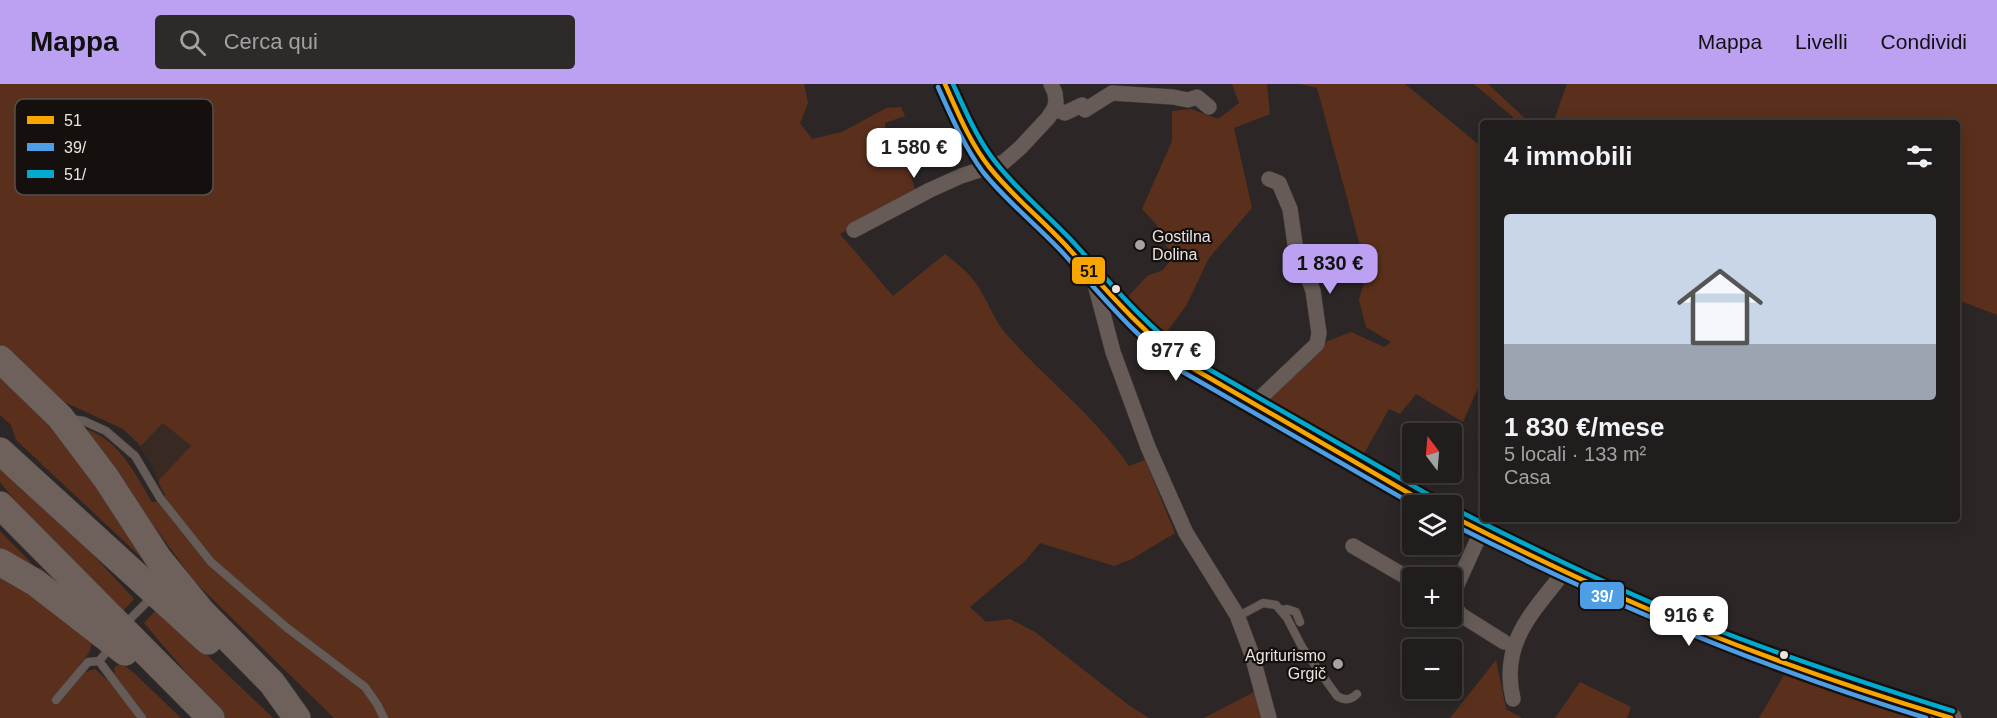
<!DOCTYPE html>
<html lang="it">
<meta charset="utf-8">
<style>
body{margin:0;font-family:Arial,sans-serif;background:#2d2a29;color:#f1f3f6;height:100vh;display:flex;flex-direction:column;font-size:22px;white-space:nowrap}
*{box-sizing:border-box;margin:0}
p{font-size:20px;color:#a2a2a3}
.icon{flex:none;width:33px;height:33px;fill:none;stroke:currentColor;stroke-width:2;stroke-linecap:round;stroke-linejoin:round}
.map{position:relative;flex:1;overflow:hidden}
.panel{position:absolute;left:1480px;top:36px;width:480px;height:402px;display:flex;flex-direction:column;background:#211d1c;border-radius:6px;box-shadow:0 3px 15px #0003,0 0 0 2px #3e3b3b}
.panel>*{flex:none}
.needle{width:39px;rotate:344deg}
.tools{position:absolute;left:1402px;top:339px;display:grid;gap:12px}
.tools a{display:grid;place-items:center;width:60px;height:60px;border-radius:6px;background:#211d1c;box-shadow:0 3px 15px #0003,0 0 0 2px #3e3b3b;font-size:30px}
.price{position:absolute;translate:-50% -51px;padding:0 14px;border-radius:12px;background:#fff;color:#222;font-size:20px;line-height:39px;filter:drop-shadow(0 2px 3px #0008)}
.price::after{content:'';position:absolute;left:50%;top:36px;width:18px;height:14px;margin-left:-9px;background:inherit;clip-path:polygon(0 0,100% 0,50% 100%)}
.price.active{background:#bca0f2;color:#111}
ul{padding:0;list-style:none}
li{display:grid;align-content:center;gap:12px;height:318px;padding:0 24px}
li span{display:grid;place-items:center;height:186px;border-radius:6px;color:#555}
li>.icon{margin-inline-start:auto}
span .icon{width:108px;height:108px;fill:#fffc;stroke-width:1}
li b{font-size:26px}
h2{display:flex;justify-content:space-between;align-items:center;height:72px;padding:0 24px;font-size:26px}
header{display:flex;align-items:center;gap:36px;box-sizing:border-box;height:84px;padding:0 30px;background:#bca0f2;color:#111}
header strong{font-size:28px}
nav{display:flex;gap:33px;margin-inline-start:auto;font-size:21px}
.search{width:420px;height:54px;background:#2d2a29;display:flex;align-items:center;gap:15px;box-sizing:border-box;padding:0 21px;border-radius:6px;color:#a2a2a3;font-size:22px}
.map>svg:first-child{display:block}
.built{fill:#382a23}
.green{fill:#5a301c}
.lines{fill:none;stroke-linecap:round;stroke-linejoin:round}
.lane-casing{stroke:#464241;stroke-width:9}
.street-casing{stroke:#464241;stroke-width:16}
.secondary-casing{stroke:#464241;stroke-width:22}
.highway-casing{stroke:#464241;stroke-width:28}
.lane{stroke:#665b56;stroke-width:8}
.street{stroke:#665b56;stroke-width:15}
.secondary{stroke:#685d58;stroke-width:21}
.highway{stroke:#6e615b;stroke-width:27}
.bus-1-casing{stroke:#15100e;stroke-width:9}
.bus-2-casing{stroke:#15100e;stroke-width:9}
.bus-3-casing{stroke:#15100e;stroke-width:9}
.bus-1{stroke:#f7a600;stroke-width:4.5}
.bus-2{stroke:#4d9ee5;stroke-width:4.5}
.bus-3{stroke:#00a9ce;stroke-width:4.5}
.poi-dot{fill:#a8a19f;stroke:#15100e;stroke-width:2}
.bus-dot{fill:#eae3e0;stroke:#15100e;stroke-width:2}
.labels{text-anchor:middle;stroke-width:4.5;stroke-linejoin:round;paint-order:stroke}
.poi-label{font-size:16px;fill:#eae3e0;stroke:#15100e;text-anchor:start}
.key{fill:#15100e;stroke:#554f4d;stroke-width:1.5}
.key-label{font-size:16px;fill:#eae3e0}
.line-badge{stroke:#15100e;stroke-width:2}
.badge-label{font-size:16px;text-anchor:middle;font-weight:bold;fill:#fff}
.pale-badge-label{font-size:16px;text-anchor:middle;font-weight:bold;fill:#111}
</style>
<header>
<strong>Mappa</strong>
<div class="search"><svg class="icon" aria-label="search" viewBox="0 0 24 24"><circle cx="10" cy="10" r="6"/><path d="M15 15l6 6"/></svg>Cerca qui</div>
<nav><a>Mappa</a><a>Livelli</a><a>Condividi</a></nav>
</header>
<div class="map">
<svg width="1997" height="634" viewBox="0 0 1997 634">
<rect width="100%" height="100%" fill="#2c2726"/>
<path class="built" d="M163 339 191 362 160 396 159 400 150 378 137 359 142 362Z"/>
<path class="green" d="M0 0H804L808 19 800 39 812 55 842 48 886 24 901 23 905 32 885 39 886 57 896 78 909 85 915 106 840 150 893 212 945 170C955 178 967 187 975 198 987 214 993 235 1006 250 1046 295 1095 332 1129 382L1145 376 1175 449 1132 475 1114 482 1040 459 1025 477 970 523 986 538 1010 535 1035 548 1130 622 1149 634H334L194 497 86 348 89 346C121 359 135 390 152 418H156L165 411 159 400V396L191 362 163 339 141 362 123 345 58 315 0 260Z
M1232 0H1267L1270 30 1234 44 1252 124 1209 174 1186 222 1162 254 1126 215 1147 192 1163 186 1172 174 1156 140 1142 125 1172 57V27L1191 25 1218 35 1239 19Z
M1300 0H1405L1483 64V293L1463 338 1416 310 1400 330 1389 325 1362 373 1268 317 1328 257 1351 248 1384 263 1391 258 1366 243 1359 216 1367 187 1317 4Z
M1474 0H1488L1530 39H1520Z
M1567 0H1997V231L1958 216V39H1553Z
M0 288 54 341 98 399 143 475 16 356 11 341 0 331Z
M0 385 49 423 134 515 121 529 33 439 0 398Z
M0 447 37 485 41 484 50 493 0 466Z
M0 488 91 558C92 568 85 574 79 581L86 588 95 585 106 595 115 588 114 584 121 579 134 589 181 634H0Z
M158 524 273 634H225L144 539Z
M1496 576 1506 625 1522 634H1450Z
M1784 591 1915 634H1759Z
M1580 598 1631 623 1627 634H1555Z
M1254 608 1263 634H1204Z"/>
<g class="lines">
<defs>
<path id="lane" d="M71 335 84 337 106 347 135 372 160 414 211 478 286 543 365 603 377 620 384 634
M1281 526 1287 525 1296 528 1300 538
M1237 533 1263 519 1276 521 1287 534 1302 563 1337 612C1345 617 1351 616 1357 610
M125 540 153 512
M110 564 99 577 142 634
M56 616 88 578 99 577"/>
<path id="street" d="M1054 25 1065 29 1082 21 1085 26 1112 9 1173 13 1188 16 1197 13 1209 23
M854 146 930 106 961 92 1004 78 1021 63 1048 34 1054 25 1056 18 1055 9 1051 0
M1094 196 1113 268 1148 363 1186 449 1237 531 1252 571 1269 634
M1254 320 1317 260 1319 249 1313 207 1308 193 1297 174 1290 125 1279 99 1269 95
M1353 462 1413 497
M1452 512 1481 448
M1452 520 1461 531 1504 558
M1513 615C1500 559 1532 529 1564 488"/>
<path id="secondary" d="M945 0C958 28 971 60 990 84 1014 114 1045 138 1070 166 1106 207 1141 250 1187 281L1432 422
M1452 432C1611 516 1778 583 1951 634"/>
<path id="highway" d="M0 275 60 333 106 394 158 474 202 528 272 599 297 634
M0 367 208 557
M0 421 211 634
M0 478 36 499 125 568"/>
</defs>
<use href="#lane" class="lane-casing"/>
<use href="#street" class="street-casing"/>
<use href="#secondary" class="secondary-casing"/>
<use href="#highway" class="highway-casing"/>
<use href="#lane" class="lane"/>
<use href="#street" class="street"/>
<use href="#secondary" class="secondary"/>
<use href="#highway" class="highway"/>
<defs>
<path id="bus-1" d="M945 0C958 29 970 59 990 84 1014 114 1045 138 1070 166 1107 207 1142 248 1187 281L1431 422
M1452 432C1532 473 1613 512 1696 545 1780 579 1865 608 1951 634"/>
<path id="bus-2" d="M938 3C951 32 964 62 983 88 1007 118 1037 141 1063 169 1101 211 1136 254 1183 288L1416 422
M1452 440C1605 518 1762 584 1926 634"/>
<path id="bus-3" d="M953 0C966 28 978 57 997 80 1020 109 1049 132 1074 159 1111 200 1146 242 1191 275L1436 415
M1455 425C1535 466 1616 505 1699 539 1783 572 1867 600 1953 627"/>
</defs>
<use href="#bus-1" class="bus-1-casing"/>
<use href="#bus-2" class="bus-2-casing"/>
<use href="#bus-3" class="bus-3-casing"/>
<use href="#bus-1" class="bus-1"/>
<use href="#bus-2" class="bus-2"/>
<use href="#bus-3" class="bus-3"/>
</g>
<g class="poi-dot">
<circle cx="1140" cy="161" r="6"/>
<circle cx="1338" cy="580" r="6"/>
</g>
<g class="bus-dot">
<circle cx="1116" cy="205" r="5"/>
<circle cx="1784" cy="571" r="5"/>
</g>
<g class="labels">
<g class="poi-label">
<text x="1152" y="158">Gostilna<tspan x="1152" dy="18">Dolina</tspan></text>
<text x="1326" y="577" text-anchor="end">Agriturismo<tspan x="1326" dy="18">Grgič</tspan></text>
</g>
</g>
<rect x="15" y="15" width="198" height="96" rx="9" class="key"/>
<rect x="27" y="32" width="27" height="8" fill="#f7a600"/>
<rect x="27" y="59" width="27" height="8" fill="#4d9ee5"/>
<rect x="27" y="86" width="27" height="8" fill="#00a9ce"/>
<g class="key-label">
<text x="64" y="42">51</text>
<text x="64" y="69">39/</text>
<text x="64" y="96">51/</text>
</g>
<g class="line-badge">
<rect x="1071" y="172" width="35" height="29" rx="6" fill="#f7a600"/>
<rect x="1579" y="497" width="46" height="29" rx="6" fill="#4d9ee5"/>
</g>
<g class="badge-label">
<text x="1602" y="518">39/</text>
</g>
<g class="pale-badge-label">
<text x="1089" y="193">51</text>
</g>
</svg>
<div class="tools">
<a><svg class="needle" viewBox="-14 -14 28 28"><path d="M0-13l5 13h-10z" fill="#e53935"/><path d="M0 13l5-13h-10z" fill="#a2a2a3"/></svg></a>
<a><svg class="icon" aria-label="layers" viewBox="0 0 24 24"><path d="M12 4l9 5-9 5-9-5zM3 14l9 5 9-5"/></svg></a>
<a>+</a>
<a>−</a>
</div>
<b class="price" style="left:914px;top:95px">1 580 €</b>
<b class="price active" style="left:1330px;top:211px">1 830 €</b>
<b class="price" style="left:1176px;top:298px">977 €</b>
<b class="price" style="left:1689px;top:563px">916 €</b>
<section class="panel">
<h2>4 immobili<svg class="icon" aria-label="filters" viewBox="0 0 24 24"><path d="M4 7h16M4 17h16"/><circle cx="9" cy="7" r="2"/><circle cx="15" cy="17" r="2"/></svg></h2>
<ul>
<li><span style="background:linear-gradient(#c9d6e8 70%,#9aa5b1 0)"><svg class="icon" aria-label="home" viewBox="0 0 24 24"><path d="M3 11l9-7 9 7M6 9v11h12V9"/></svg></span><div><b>1 830 €/mese</b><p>5 locali · 133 m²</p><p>Casa</p></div></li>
</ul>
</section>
</div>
